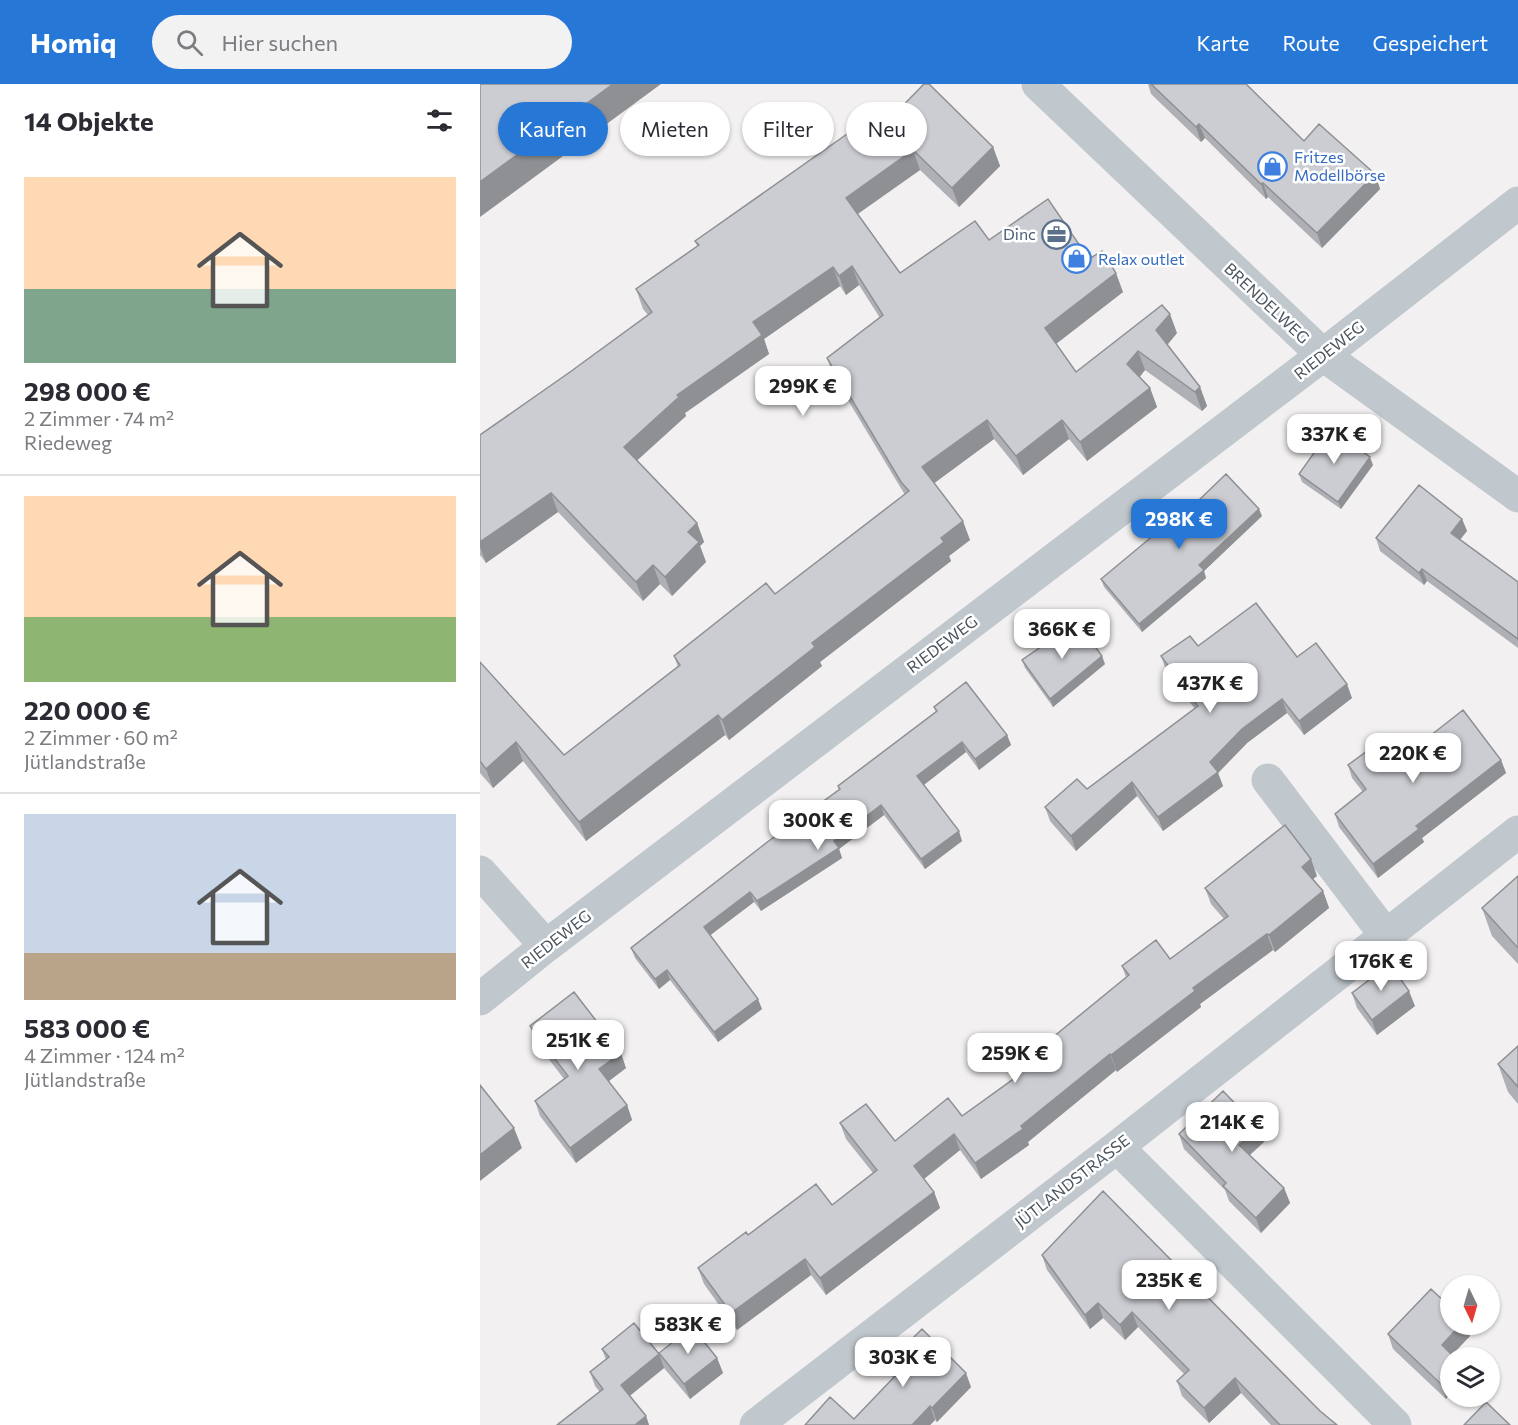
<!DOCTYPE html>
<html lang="de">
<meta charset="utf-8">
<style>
body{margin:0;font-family:Commissioner,sans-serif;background:#f2f2f3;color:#2b2b33;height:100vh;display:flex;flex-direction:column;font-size:22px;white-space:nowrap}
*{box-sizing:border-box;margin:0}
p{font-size:20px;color:#7c7c81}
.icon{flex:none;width:33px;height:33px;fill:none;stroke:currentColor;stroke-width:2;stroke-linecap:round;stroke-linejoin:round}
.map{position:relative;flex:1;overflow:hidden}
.side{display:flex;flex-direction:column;background:#fff;width:480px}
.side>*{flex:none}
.banner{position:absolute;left:18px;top:18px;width:570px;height:54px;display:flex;gap:12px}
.needle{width:39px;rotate:175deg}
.fabs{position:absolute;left:960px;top:1191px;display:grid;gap:12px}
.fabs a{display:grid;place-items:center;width:60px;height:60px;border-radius:50%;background:#fff;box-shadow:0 2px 4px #0004;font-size:30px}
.price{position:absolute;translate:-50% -51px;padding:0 14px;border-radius:12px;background:#fff;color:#222;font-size:20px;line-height:39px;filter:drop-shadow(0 2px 3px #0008)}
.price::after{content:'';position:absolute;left:50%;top:36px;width:18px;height:14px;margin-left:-9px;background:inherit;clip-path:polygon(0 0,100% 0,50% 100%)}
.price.selected{background:#2778d6;color:#fff}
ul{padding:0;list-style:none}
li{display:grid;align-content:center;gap:12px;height:318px;padding:0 24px}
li+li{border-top:2px solid #e1e1e2}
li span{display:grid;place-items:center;height:186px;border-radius:0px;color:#555}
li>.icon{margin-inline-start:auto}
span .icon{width:108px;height:108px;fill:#fffc;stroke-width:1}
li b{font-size:26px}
h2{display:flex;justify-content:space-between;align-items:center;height:72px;padding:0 24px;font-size:26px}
.pill{padding:0 21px;border-radius:27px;background:#fff;box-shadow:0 2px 4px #0004;font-size:21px;line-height:54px}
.pill.selected{background:#2778d6;color:#fff}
header{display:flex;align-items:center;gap:36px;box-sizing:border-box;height:84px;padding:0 30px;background:#2778d6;color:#fff}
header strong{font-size:28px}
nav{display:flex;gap:33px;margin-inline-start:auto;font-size:21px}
.search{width:420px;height:54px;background:#f2f2f3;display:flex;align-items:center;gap:15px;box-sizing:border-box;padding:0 21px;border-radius:33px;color:#7c7c81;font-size:22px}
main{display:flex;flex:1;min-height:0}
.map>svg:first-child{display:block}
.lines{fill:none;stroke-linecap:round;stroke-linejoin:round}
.minor{stroke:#c0c8ce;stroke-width:33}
.wall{fill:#afb0b5}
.shaded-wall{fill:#8e9093}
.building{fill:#cbcdd2;stroke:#8e9093;stroke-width:1.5}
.labels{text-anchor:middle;stroke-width:5;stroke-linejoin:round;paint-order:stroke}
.shop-label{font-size:16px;fill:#366cbe;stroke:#fff;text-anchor:start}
.service-label{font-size:16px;fill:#4e5e75;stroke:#fff;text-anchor:end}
.street-label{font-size:16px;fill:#4a545c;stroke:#fff}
</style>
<header>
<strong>Homiq</strong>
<div class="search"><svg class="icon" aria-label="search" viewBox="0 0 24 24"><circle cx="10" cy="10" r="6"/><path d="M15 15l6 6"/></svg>Hier suchen</div>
<nav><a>Karte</a><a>Route</a><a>Gespeichert</a></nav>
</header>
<main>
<section class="side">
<h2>14 Objekte<svg class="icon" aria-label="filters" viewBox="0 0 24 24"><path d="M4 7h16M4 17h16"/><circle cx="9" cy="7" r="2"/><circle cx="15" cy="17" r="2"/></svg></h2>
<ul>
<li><span style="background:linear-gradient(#ffd9b3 60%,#7fa58c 0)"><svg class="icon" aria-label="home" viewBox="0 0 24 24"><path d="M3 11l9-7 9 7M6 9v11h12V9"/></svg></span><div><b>298 000 €</b><p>2 Zimmer · 74 m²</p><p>Riedeweg</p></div></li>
<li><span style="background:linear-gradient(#ffd9b3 65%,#8fb573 0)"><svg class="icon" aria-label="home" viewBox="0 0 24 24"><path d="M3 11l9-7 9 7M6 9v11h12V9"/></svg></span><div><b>220 000 €</b><p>2 Zimmer · 60 m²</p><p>Jütlandstraße</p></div></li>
<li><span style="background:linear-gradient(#c9d6e8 75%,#b9a48a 0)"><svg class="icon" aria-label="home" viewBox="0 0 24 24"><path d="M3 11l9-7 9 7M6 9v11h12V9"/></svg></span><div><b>583 000 €</b><p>4 Zimmer · 124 m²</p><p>Jütlandstraße</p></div></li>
</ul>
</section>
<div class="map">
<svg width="1038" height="1341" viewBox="0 0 1038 1341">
<rect width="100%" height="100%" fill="#f2f0f0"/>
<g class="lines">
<path class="minor" d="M558 0 843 271 1038 412
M788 696 907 853
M0 788 66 862
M0 915 66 862 843 271 1038 119
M637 1063 915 1341
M276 1341 637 1063 1038 748"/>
</g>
<path class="wall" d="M668 0H766L824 57 895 90 900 105 842 164 788 113 786 115 725 54 721 58 671 10Z
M396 49 513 63 520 82 479 123 440 86 378 130 420 189 509 156 609 175 643 208 576 260 596 288 697 249 687 261 720 303 727 322 722 327 665 286 660 293 670 304 677 323 607 377 589 355 543 391 514 355 454 399 490 456 469 472 471 477 340 578 342 582 249 656 245 651 106 757 43 677 13 704 0 689V578L84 671 198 583 194 572 295 510 425 411 354 293 347 274 400 234 379 201 366 211 360 202 284 255 289 270 205 329 206 332 157 376 217 439 224 458 220 462 226 478 192 512 180 500 163 517 78 428 6 479 0 471V351L90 288 168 231 163 225 156 205 217 162 215 157Z
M893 381 861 425 822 398 819 390Z
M782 432 724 487 726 494 662 548 624 503 621 495 689 445Z
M982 435 987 447 980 455 1038 498V564L947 497 944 501 900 467 896 454Z
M718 562 817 573 872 614 824 651 807 629 767 659 738 689 743 702 683 747 657 712 596 767 570 737 565 723 607 705 715 625 686 586 681 572Z
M542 576 625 580 573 623 545 584Z
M454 623 527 651 531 661 499 686 486 668 444 701 482 757 445 785 404 731 359 765 362 774 281 827 274 818 230 851 282 925 238 958 190 896 179 905 155 874 151 864 359 706 358 702 456 628Z
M914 672 922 674 1021 676 1026 689 942 754 944 758 898 794 859 743 855 730 883 708 872 694 868 681Z
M837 792 833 795 843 807 849 824 795 868 793 866 720 920 721 923 637 988 636 986 548 1058 549 1061 501 1095 480 1066 444 1095 454 1108 460 1124 346 1211 331 1191 257 1246 224 1200 218 1184 268 1151 352 1121 393 1089 366 1055 360 1039 415 1057 482 1032 537 993 534 985 646 893 642 882 690 875 744 835 731 820 725 804Z
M1038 792V880L1012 852 1002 824Z
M872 909 935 922 897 951 877 924Z
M50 942 146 984 129 997 147 1021 152 1036 96 1079 60 1032 55 1017 84 995 55 957Z
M1038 962V1020L1028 1008 1018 980Z
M778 1043 784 1058 770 1071 804 1104 810 1119 781 1149 749 1117 745 1106 704 1065 699 1050Z
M562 1171 840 1327 857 1341H791L761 1309 729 1339 702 1312 697 1297 704 1290 658 1243 645 1256 623 1234 610 1245 567 1186Z
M908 1250 990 1252 972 1271 970 1274V1310L966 1315 913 1265Z
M122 1265 237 1274 243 1289 210 1315 184 1284 149 1312 166 1332 169 1341H77L120 1308 115 1302 110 1288 126 1276Z
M407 1280 491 1303 457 1338 455 1336 450 1341H325L374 1335 413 1294Z"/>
<path class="shaded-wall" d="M133 0H181L0 133V98Z
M719 40 725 54 721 58 716 43Z
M513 63 520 82 479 123 472 104Z
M433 66 440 86 373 133 366 114Z
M895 90 900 105 842 164 837 149Z
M783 99 788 113 786 115 781 100Z
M372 182 379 201 366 211 359 192Z
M353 183 360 202 284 255 289 270 205 329 206 332 151 382 144 363 273 238Z
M636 189 643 208 572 263 565 244Z
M690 230 697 249 683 266 676 246Z
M658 267 665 286 654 299 647 280Z
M720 303 727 322 722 327 715 308Z
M670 304 677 323 607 377 600 358Z
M507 336 514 355 449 403 442 383Z
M582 336 589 355 543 391 536 372Z
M890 373 893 381 861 425 858 418Z
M71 409 78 428 6 479 0 463V458Z
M779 425 782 432 724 487 726 494 662 548 659 540 719 481Z
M982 435 987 447 976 461 971 449Z
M483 437 490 456 469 472 471 477 340 578 342 582 249 656 242 636 332 559Z
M217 439 224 458 220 462 226 478 192 512 185 493 208 448Z
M173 481 180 500 163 517 156 498Z
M942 485 947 497 944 501 939 489Z
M622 572 625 580 573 623 570 615Z
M867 600 872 614 824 651 819 637Z
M802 615 807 629 767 659 738 689 743 702 683 747 678 733 762 645Z
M238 631 245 651 106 757 99 738Z
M527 651 531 661 499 686 495 675Z
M36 658 43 677 13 704 6 685Z
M482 658 486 668 441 703 437 692Z
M1021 676 1026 689 942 754 944 758 898 794 893 780 936 742Z
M652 698 657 712 596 767 591 752Z
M401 721 404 731 359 765 362 774 281 827 277 817Z
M479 747 482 757 445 785 441 775Z
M831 775 837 792 828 799 822 783Z
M843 807 849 824 795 868 789 851Z
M270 808 274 818 228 853 224 843Z
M787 850 793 866 720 920 721 923 637 988 631 971 713 904Z
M187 886 190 896 179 905 175 895Z
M929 907 935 922 897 951 892 936Z
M278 915 282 925 238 958 234 948Z
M141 969 146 984 125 1000 119 985Z
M630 970 636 986 548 1058 549 1061 501 1095 495 1079 541 1042Z
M147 1021 152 1036 96 1079 90 1064Z
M778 1043 784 1058 764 1076 759 1061Z
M34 1044 42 1064 0 1097V1071Z
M474 1050 480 1066 440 1098 434 1082Z
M804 1104 810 1119 781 1149 776 1134Z
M454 1108 460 1124 346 1211 340 1194Z
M325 1175 331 1191 257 1246 251 1229Z
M618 1219 623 1234 610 1245 605 1231Z
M652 1228 658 1243 645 1256 640 1241Z
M981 1240H986L990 1252 967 1276 962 1261Z
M179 1270 184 1284 146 1315 141 1301Z
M237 1274 243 1289 210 1315 204 1300Z
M486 1289 491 1303 457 1338 452 1324Z
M970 1290V1310L966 1315 961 1300Z
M755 1294 761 1309 729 1339 724 1324Z
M450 1322 455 1336 450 1341H432Z
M166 1332 169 1341H155Z"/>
<path class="building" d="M0 0H133L0 98Z
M444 0H449L513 63 472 104 433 66 366 114 420 189 495 137 509 156 568 115 609 175 622 167 636 189 565 244 596 288 682 221 690 230 676 246 720 303 715 308 658 267 647 280 670 304 600 358 582 336 536 372 507 336 442 383 483 437 461 454 464 458 332 559 335 563 242 636 238 631 99 738 36 658 6 685 0 677V578L84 671 200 581 194 572 286 499 295 510 429 407 421 398 347 274 403 231 372 182 359 192 353 183 273 238 282 251 197 311 199 313 144 363 217 439 208 448 219 458 185 493 173 481 156 498 71 409 0 458V351L90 288 172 228 156 205 219 161 215 157 387 36 396 49Z
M671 0H766L824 57 839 40 895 90 837 149 783 99 781 100 719 40 716 43Z
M851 345 890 373 858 418 819 390Z
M746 390 779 425 719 481 724 486 659 540 621 495 686 441 689 445Z
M939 401 982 435 971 449 1038 498V555L942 485 939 489 896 454Z
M776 519 817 573 836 559 867 600 819 637 802 615 762 645 730 678 738 688 678 733 652 698 591 752 565 723 597 695 607 705 718 622 681 572 710 552 718 562Z
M597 538 622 572 570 615 542 576Z
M486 598 527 651 495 675 482 658 437 692 479 747 441 775 401 721 354 757 359 764 277 817 270 808 224 843 278 915 234 948 187 886 175 895 151 864 290 756 360 705 358 702 457 627 454 623Z
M983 626 1021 676 936 742 939 745 893 780 855 730 886 705 868 681 902 656 914 672 918 668 922 674Z
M805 741 831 775 822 783 843 807 789 851 787 850 713 904 715 907 631 971 630 970 541 1042 543 1045 495 1079 474 1050 434 1082 454 1108 340 1194 325 1175 251 1229 218 1184 266 1148 268 1151 336 1100 352 1121 397 1086 360 1039 386 1020 415 1057 468 1014 482 1032 539 991 534 985 649 891 642 882 676 856 690 875 748 832 725 804Z
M1038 792V864L1002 824Z
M910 880 929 907 892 936 872 909Z
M94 908 141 969 119 985 147 1021 90 1064 55 1017 88 992 50 942Z
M1038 962V1003L1018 980Z
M0 1001 34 1044 0 1071Z
M743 1007 778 1043 759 1061 804 1104 776 1134 743 1102 746 1099 699 1050Z
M623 1107 840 1327 857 1341H800L755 1294 724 1324 697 1297 709 1286 652 1228 640 1241 618 1219 605 1231 562 1171Z
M951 1205 970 1223V1240H981L962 1261 975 1274H970V1290L961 1300 908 1250Z
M154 1239 179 1270 141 1301 166 1332 155 1341H77L123 1305 110 1288 129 1273 122 1265Z
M212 1243 237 1274 204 1300 179 1269Z
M442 1245 486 1289 452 1324 450 1322 432 1341H325L350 1313 374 1335 417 1290 407 1280Z
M1006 1318 1030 1341H984Z"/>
<defs>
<symbol id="shop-ring" viewBox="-11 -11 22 22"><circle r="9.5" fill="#fff" stroke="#3f7fe0" stroke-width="1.5"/><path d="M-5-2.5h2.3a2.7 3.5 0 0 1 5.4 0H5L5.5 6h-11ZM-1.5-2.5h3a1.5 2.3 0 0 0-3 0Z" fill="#3f7fe0"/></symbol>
<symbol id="office-ring" viewBox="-11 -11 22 22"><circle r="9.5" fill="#fff" stroke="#5c6f8a" stroke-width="1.5"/><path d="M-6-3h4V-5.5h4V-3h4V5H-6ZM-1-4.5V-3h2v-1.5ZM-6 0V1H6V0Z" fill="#5c6f8a"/></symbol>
</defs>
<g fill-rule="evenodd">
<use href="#shop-ring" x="776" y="66" width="33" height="33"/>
<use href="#office-ring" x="560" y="134" width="33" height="33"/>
<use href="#shop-ring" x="580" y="158" width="33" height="33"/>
</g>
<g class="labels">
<g class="shop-label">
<text x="814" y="79">Fritzes<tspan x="814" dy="18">Modellbörse</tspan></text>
<text x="618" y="181">Relax outlet</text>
</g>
<g class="service-label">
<text x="556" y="156">Dinc</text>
</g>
<g class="street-label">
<text transform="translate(787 219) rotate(43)" y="6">BRENDELWEG</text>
<text transform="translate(849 266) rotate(-38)" y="6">RIEDEWEG</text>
<text transform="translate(462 560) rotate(-37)" y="6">RIEDEWEG</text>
<text transform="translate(76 855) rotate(-38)" y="6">RIEDEWEG</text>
<text transform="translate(592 1097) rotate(-38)" y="6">JÜTLANDSTRASSE</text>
</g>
</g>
</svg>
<div class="fabs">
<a><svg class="needle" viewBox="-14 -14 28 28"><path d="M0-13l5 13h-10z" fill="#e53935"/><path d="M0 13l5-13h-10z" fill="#7c7c81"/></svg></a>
<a><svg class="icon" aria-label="layers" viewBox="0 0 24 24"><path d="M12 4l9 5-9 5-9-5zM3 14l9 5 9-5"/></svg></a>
</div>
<b class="price" style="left:323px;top:333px">299K €</b>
<b class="price" style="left:854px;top:381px">337K €</b>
<b class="price selected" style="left:699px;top:466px">298K €</b>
<b class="price" style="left:582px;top:576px">366K €</b>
<b class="price" style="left:730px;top:630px">437K €</b>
<b class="price" style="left:933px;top:700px">220K €</b>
<b class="price" style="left:338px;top:767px">300K €</b>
<b class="price" style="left:901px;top:908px">176K €</b>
<b class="price" style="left:98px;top:987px">251K €</b>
<b class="price" style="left:535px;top:1000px">259K €</b>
<b class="price" style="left:752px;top:1069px">214K €</b>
<b class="price" style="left:689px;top:1227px">235K €</b>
<b class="price" style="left:208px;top:1271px">583K €</b>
<b class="price" style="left:423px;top:1304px">303K €</b>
<div class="banner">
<a class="pill selected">Kaufen</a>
<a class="pill">Mieten</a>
<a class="pill">Filter</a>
<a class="pill">Neu</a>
</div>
</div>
</main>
